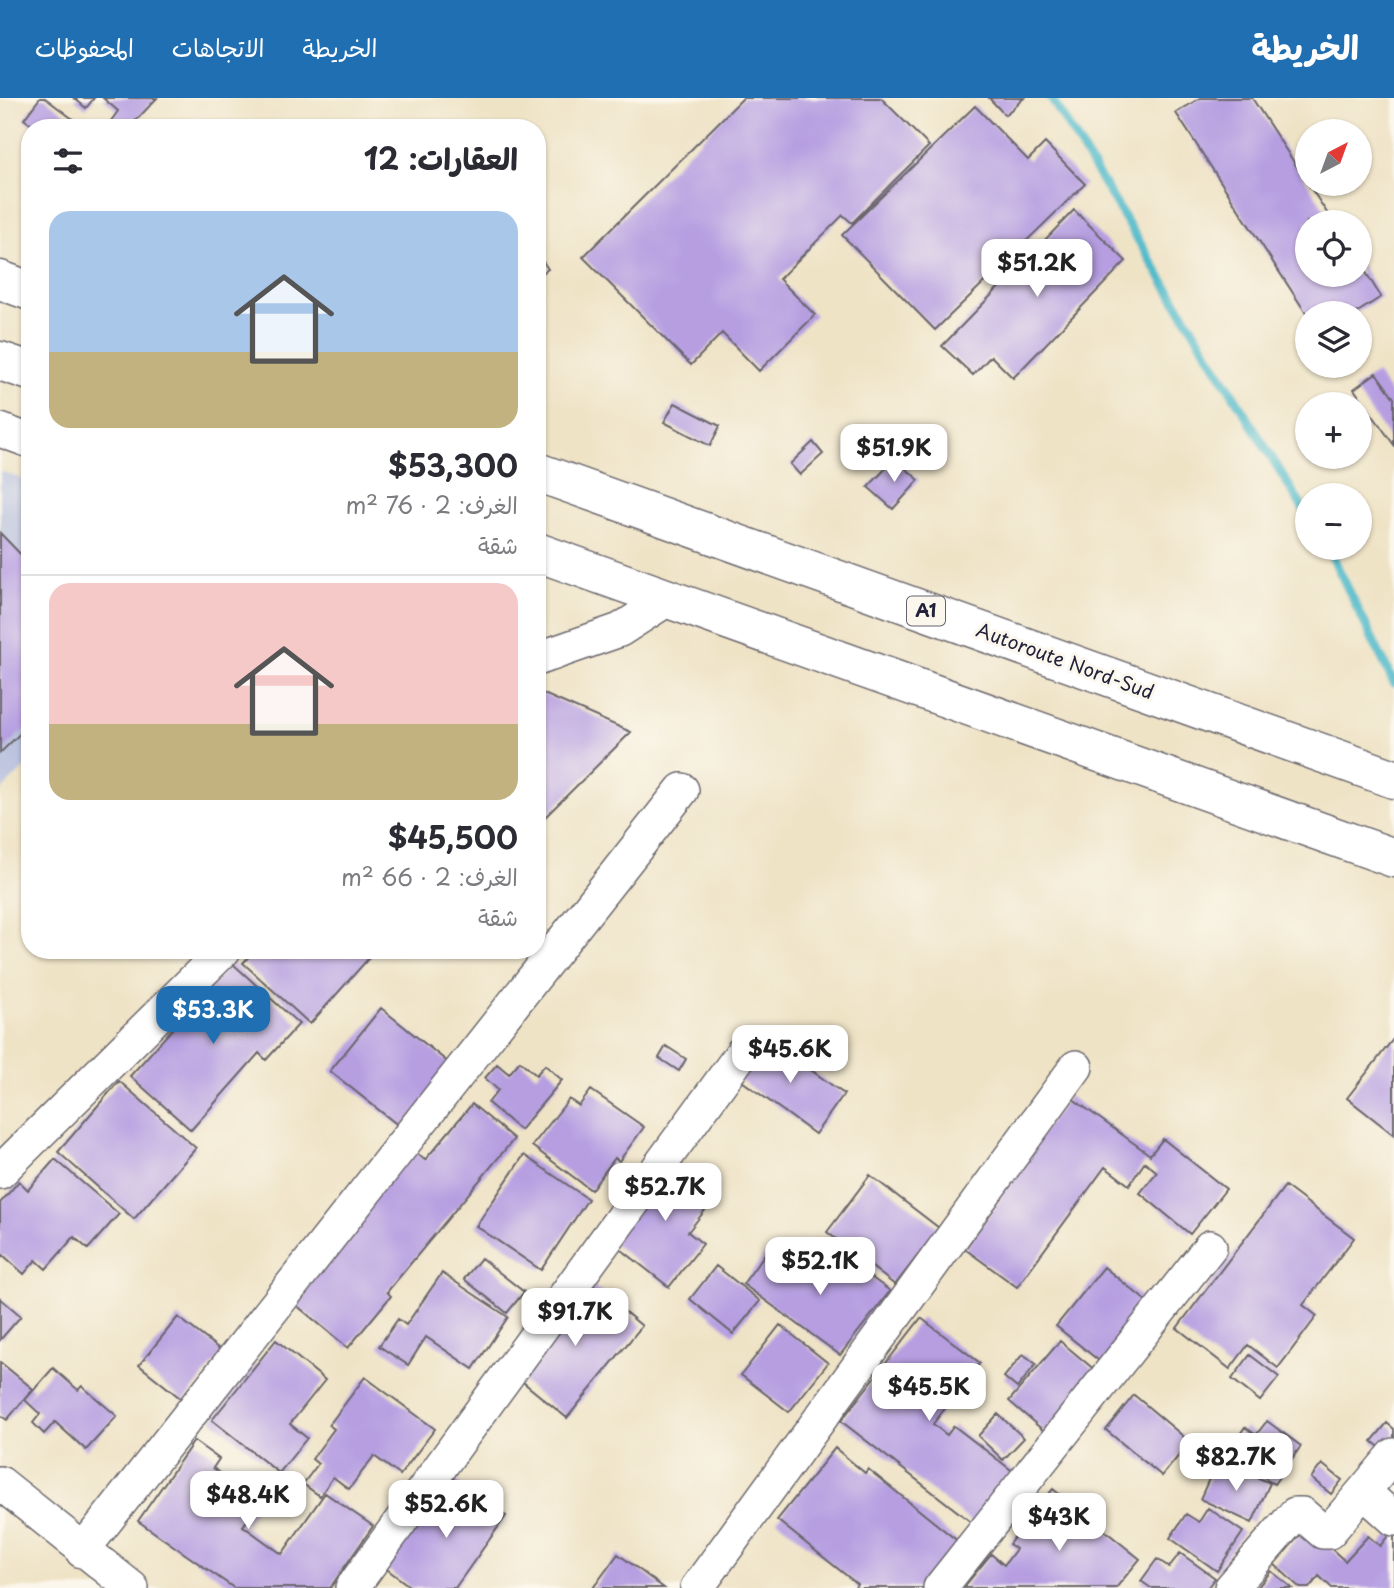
<!DOCTYPE html>
<html lang="ar">
<meta charset="utf-8">
<style>
body{margin:0;font-family:"Playpen Sans","Playpen Sans Arabic",sans-serif;background:#f7f7f7;color:#2b2b33;direction:rtl;height:100vh;display:flex;flex-direction:column;font-size:26px;white-space:nowrap}
*{box-sizing:border-box;margin:0}
p{font-size:23px;color:#7c7c81}
.icon{flex:none;width:38px;height:38px;fill:none;stroke:currentColor;stroke-width:2;stroke-linecap:round;stroke-linejoin:round}
.map{position:relative;flex:1;overflow:hidden;direction:ltr}
.drawer{position:absolute;left:21px;top:21px;width:525px;height:840px;display:flex;flex-direction:column;background:#fff;border-radius:28px;box-shadow:0 2px 5px #0004;direction:rtl}
.drawer>*{flex:none}
.needle{width:46px;rotate:41deg}
.fabs{position:absolute;left:1295px;top:21px;display:grid;gap:14px}
.fabs a{display:grid;place-items:center;width:77px;height:77px;border-radius:50%;background:#fff;box-shadow:0 2px 5px #0004;font-size:35px}
.price{position:absolute;translate:-50% -60px;padding:0 16px;border-radius:14px;background:#fff;color:#222;font-size:23px;line-height:46px;filter:drop-shadow(0 2px 4px #0008)}
.price::after{content:'';position:absolute;left:50%;top:42px;width:21px;height:16px;margin-left:-10px;background:inherit;clip-path:polygon(0 0,100% 0,50% 100%)}
.price.active{background:#1f6fb2;color:#fff}
ul{padding:0;list-style:none}
li{display:grid;align-content:center;gap:14px;height:371px;padding:0 28px}
li+li{border-top:2px solid #e1e1e2}
li span{display:grid;place-items:center;height:217px;border-radius:21px;color:#555}
li>.icon{margin-inline-start:auto}
span .icon{width:126px;height:126px;fill:#fffc;stroke-width:1}
li b{font-size:30px}
h2{display:flex;justify-content:space-between;align-items:center;height:84px;padding:0 28px;font-size:30px}
header{display:flex;align-items:center;gap:42px;box-sizing:border-box;height:98px;padding:0 35px;background:#1f6fb2;color:#fff}
header strong{font-size:33px}
nav{display:flex;gap:38px;margin-inline-start:auto;font-size:24px}
.map>svg:first-child{display:block}
.industrial{fill:#bbc3de}
.lines{fill:none;stroke-linecap:round;stroke-linejoin:round}
.stream{stroke:#4db9c9;stroke-width:9}
.building{fill:#b69ee1}
.minor-casing{stroke:#6a666c;stroke-width:36}
.highway-casing{stroke:#6a666c;stroke-width:41}
.minor{stroke:#fff;stroke-width:33}
.highway{stroke:#fff;stroke-width:38}
.labels{text-anchor:middle;stroke-width:6;stroke-linejoin:round;paint-order:stroke}
.shield{fill:#fbf7ec;stroke:#636270;stroke-width:2}
.shield-label{font-size:18px;font-weight:bold;fill:#22223b}
.street-label{font-size:19px;fill:#22223b;stroke:#fbf7ec}
</style>
<header>
<strong>الخريطة</strong>
<nav><a>الخريطة</a><a>الاتجاهات</a><a>المحفوظات</a></nav>
</header>
<div class="map">
<svg width="1394" height="1490" viewBox="0 0 1394 1490">
<rect width="100%" height="100%" fill="#fbf7ec"/>
<filter id="ink" filterUnits="userSpaceOnUse"><feTurbulence type="fractalNoise" baseFrequency=".0143" numOctaves="2"/><feDisplacementMap in="SourceGraphic" scale="14" xChannelSelector="R" yChannelSelector="G"/><feConvolveMatrix kernelMatrix="1 2 1 2 8 2 1 2 1" color-interpolation-filters="sRGB"/></filter>
<filter id="wash" filterUnits="userSpaceOnUse"><feTurbulence type="fractalNoise" baseFrequency=".00686" numOctaves="4" result="noise"/><feDisplacementMap in="SourceGraphic" scale="28" xChannelSelector="R" yChannelSelector="G"/><feGaussianBlur stdDeviation="1.57" result="paint"/><feColorMatrix in="noise" values="0 0 0 0 0 0 0 0 0 0 0 0 0 0 0 0 0 1.4 0 .05"/><feComposite in="paint" operator="in"/></filter>
<g filter="url(#wash)">
<rect width="100%" height="100%" fill="#efe3c6"/>
<path class="industrial" d="M0 373 30 384V664L0 694Z"/>
<g class="lines">
<path class="stream" d="M1051 0 1307 417
M1328 450 1394 585"/>
</g>
<g id="blocks">
<path class="building" d="M40 0H45L74 22 68 30H36L24 21Z
M74 0H94L86 10Z
M103 0H157L129 30H106L118 13Z
M743 0H881L929 48 852 125 843 117 779 181 815 217 759 273 722 235 691 267 583 159Z
M989 0H1024L1005 17Z
M1200 0H1252L1333 124H1307V177H1360V165L1381 199 1356 215H1306L1176 15Z
M975 8 1028 62 1045 45 1085 86 935 232 842 137Z
M1074 112 1126 163 1013 280 991 258 973 277 942 248Z
M537 155 548 171 537 179Z
M1376 275 1394 300V347L1354 291Z
M675 305 720 328 710 348 664 324Z
M813 344 823 356 800 377 790 366Z
M895 361 919 382 893 411 868 389Z
M0 435 30 466V626L0 655Z
M537 593 631 634 537 727Z
M255 852H376L310 926 243 865Z
M232 865 299 926 266 962 259 955 191 1032 130 978Z
M381 910 455 970 404 1032 330 973Z
M764 938 844 996 815 1036 735 978Z
M1394 940V1037L1347 1000Z
M666 948 686 961 679 973 659 960Z
M520 963 536 977 545 967 562 982 520 1032 488 1005 498 992 485 980 497 966 509 976Z
M119 983 196 1050 134 1121 58 1054Z
M591 992 644 1029 619 1063 615 1060 591 1092 532 1048 569 1001 579 1008Z
M1069 998 1150 1057 1163 1041 1226 1091 1190 1136 1140 1095 1157 1074 1145 1064 1129 1087 1105 1069 1017 1189 965 1151 1002 1099 998 1096Z
M472 1006 514 1041 387 1194 391 1198 348 1250 289 1201 413 1052 425 1062Z
M524 1057 588 1101 541 1172 476 1128Z
M671 1060 717 1097 688 1134 703 1146 669 1189 608 1141Z
M55 1061 119 1116 88 1151 74 1139 46 1171 36 1162 24 1176 3 1157 0 1160V1105L19 1083 28 1092Z
M870 1077 939 1130 895 1187 827 1134Z
M1285 1088 1354 1140 1303 1207 1317 1218 1278 1270 1248 1247 1230 1271 1177 1230Z
M832 1151 890 1193 840 1257 743 1186 767 1153 808 1183Z
M481 1160 524 1194 507 1215 464 1181Z
M716 1168 760 1203 733 1236 690 1201Z
M1104 1169 1156 1211 1108 1270 1056 1228Z
M442 1175 508 1219 473 1271 426 1239 408 1267 379 1248 398 1221 406 1227Z
M583 1179 642 1228 567 1320 507 1271Z
M0 1200 21 1218 0 1242Z
M178 1219 223 1254 184 1303 139 1267Z
M921 1220 980 1265 933 1326 947 1337 954 1328 1015 1375 975 1427 841 1323Z
M780 1227 828 1265 789 1314 741 1277Z
M276 1242 325 1282 290 1326 307 1340 279 1375 212 1322Z
M1060 1243 1102 1278 1051 1339 1009 1303Z
M1023 1256 1036 1266 1017 1290 1004 1279Z
M1250 1257 1279 1279 1260 1303 1232 1281Z
M0 1264 33 1291 7 1322 0 1317Z
M53 1270 78 1292 82 1288 117 1318 86 1352 55 1324 44 1336 33 1325 40 1316 25 1302Z
M365 1279 435 1331 400 1377 374 1358 349 1391 333 1379 320 1398 303 1386 318 1366 312 1361 334 1331 329 1327Z
M1134 1297 1190 1344 1162 1378 1106 1332Z
M998 1316 1024 1340 1003 1362 978 1338Z
M1267 1323 1301 1348 1274 1386 1228 1353 1245 1329 1256 1337Z
M1387 1325 1394 1331V1339L1383 1352 1372 1343Z
M194 1343 219 1361 213 1370 261 1404 243 1428 282 1456 325 1395 373 1428 330 1490H234L138 1423Z
M835 1350 865 1375 868 1371 960 1445 923 1490H854L857 1486 777 1422Z
M1322 1366 1342 1382 1331 1396 1311 1380Z
M1234 1369 1270 1385 1252 1425 1200 1401 1213 1372 1229 1380Z
M452 1380 506 1418 455 1490H412L384 1469Z
M1053 1391 1140 1461 1116 1490H963L991 1456 1004 1467 1016 1451 1009 1446Z
M1208 1410 1243 1434 1217 1473 1170 1440 1186 1416 1199 1424Z
M1307 1429 1345 1463 1368 1438 1380 1448 1391 1434 1394 1437V1490H1332L1319 1478 1309 1490H1300L1274 1466Z
M1180 1455 1215 1480 1207 1490H1151L1141 1483 1157 1461 1169 1469Z
M618 1456 664 1490H593Z
M1271 1473 1292 1490H1257Z"/>
</g>
</g>
<g filter="url(#ink)">
<use href="#blocks" fill-opacity="0" stroke="#6a666c" stroke-width="2"/>
<g class="lines">
<defs>
<path id="minor" d="M0 332 30 343
M537 561 620 532 668 501
M0 1074 224 852
M0 1385 132 1490
M1364 1394 1394 1421
M82 1453 682 692
M352 1490 742 955
M697 1490 1076 969
M940 1490 1210 1149
M1231 1490 1295 1416H1302L1323 1434H1329L1394 1357"/>
<path id="highway" d="M0 182 30 193
M0 263 30 273
M537 374 1394 681
M537 454 1394 760"/>
</defs>
<use href="#minor" class="minor-casing"/>
<use href="#highway" class="highway-casing"/>
<use href="#minor" class="minor"/>
<use href="#highway" class="highway"/>
</g>
</g>
<g class="labels">
<rect class="shield" x="907" y="498.5" width="38" height="29" rx="5"/>
<g class="shield-label">
<text x="926" y="519">A1</text>
</g>
<g class="street-label">
<text transform="translate(1065 563) rotate(20)" y="7">Autoroute Nord-Sud</text>
</g>
</g>
</svg>
<div class="fabs">
<a><svg class="needle" viewBox="-14 -14 28 28"><path d="M0-13l5 13h-10z" fill="#e53935"/><path d="M0 13l5-13h-10z" fill="#7c7c81"/></svg></a>
<a><svg class="icon" aria-label="locate" viewBox="0 0 24 24"><circle cx="12" cy="12" r="6"/><path d="M12 2v4M12 18v4M2 12h4M18 12h4"/></svg></a>
<a><svg class="icon" aria-label="layers" viewBox="0 0 24 24"><path d="M12 4l9 5-9 5-9-5zM3 14l9 5 9-5"/></svg></a>
<a>+</a>
<a>−</a>
</div>
<b class="price" style="left:1037px;top:201px">$51.2K</b>
<b class="price" style="left:894px;top:386px">$51.9K</b>
<b class="price active" style="left:213px;top:948px">$53.3K</b>
<b class="price" style="left:790px;top:987px">$45.6K</b>
<b class="price" style="left:665px;top:1125px">$52.7K</b>
<b class="price" style="left:820px;top:1199px">$52.1K</b>
<b class="price" style="left:575px;top:1250px">$91.7K</b>
<b class="price" style="left:929px;top:1325px">$45.5K</b>
<b class="price" style="left:1236px;top:1395px">$82.7K</b>
<b class="price" style="left:248px;top:1433px">$48.4K</b>
<b class="price" style="left:446px;top:1442px">$52.6K</b>
<b class="price" style="left:1059px;top:1455px">$43K</b>
<section class="drawer">
<h2>العقارات: 12<svg class="icon" aria-label="filters" viewBox="0 0 24 24"><path d="M4 7h16M4 17h16"/><circle cx="9" cy="7" r="2"/><circle cx="15" cy="17" r="2"/></svg></h2>
<ul>
<li><span style="background:linear-gradient(#a9c7e8 65%,#c2b280 0)"><svg class="icon" aria-label="home" viewBox="0 0 24 24"><path d="M3 11l9-7 9 7M6 9v11h12V9"/></svg></span><div><b>$53,300</b><p>الغرف: 2 · 76 m²</p><p>شقة</p></div></li>
<li><span style="background:linear-gradient(#f6c9c9 65%,#c2b280 0)"><svg class="icon" aria-label="home" viewBox="0 0 24 24"><path d="M3 11l9-7 9 7M6 9v11h12V9"/></svg></span><div><b>$45,500</b><p>الغرف: 2 · 66 m²</p><p>شقة</p></div></li>
</ul>
</section>
</div>
